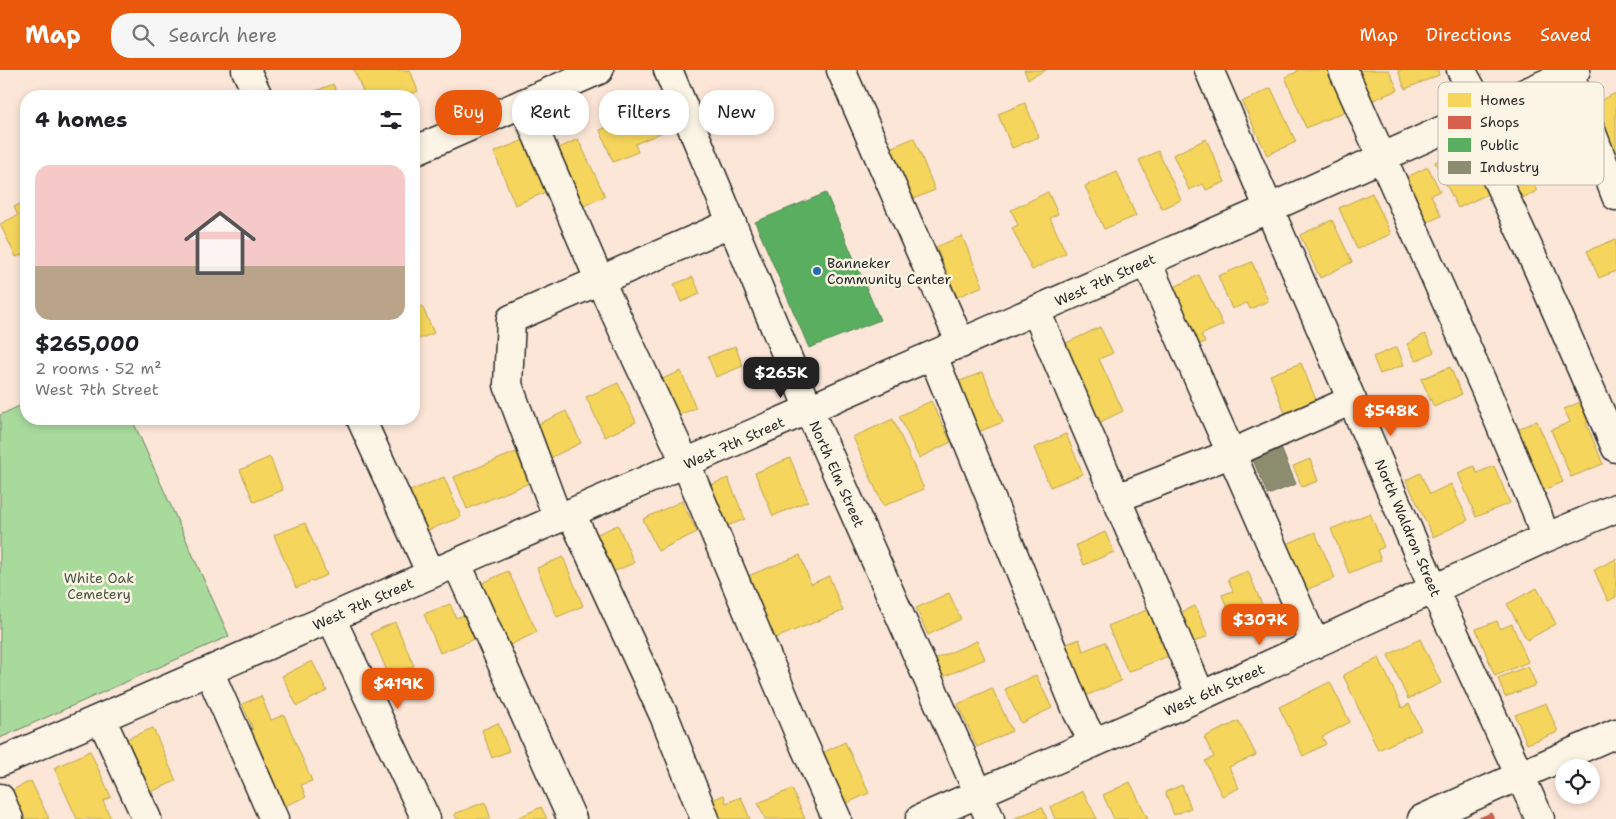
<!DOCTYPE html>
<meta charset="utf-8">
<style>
body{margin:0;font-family:"Shantell Sans",sans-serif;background:#f6f6f6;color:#202124;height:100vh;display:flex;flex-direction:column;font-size:19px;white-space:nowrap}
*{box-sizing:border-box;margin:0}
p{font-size:16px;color:#757577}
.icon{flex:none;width:28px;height:28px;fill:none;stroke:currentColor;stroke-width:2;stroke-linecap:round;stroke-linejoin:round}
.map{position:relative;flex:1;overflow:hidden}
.panel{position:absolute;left:20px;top:20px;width:400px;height:335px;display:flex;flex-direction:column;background:#fff;border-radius:20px;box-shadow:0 2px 8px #0003}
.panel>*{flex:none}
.banner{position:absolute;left:435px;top:20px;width:475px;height:45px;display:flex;gap:10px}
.buttons{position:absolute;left:1555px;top:689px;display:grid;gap:10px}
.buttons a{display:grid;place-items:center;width:45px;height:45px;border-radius:50%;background:#fff;box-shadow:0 2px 8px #0003;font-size:25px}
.price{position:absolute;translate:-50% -42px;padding:0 11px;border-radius:10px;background:#ea580c;color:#fff;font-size:16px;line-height:32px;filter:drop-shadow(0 1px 2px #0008)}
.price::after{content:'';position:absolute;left:50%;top:30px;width:15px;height:11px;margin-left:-8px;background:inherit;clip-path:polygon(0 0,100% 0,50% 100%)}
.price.selected{background:#222;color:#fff}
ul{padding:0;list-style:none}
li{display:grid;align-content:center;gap:10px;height:265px;padding:0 15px}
li span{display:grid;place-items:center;height:155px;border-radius:15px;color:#555}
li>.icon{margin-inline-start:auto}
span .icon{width:90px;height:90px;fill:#fffc;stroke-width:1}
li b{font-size:21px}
h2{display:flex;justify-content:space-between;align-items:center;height:60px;padding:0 15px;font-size:21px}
.tag{padding:0 18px;border-radius:20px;background:#fff;box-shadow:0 2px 8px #0003;font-size:18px;line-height:45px}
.tag.selected{background:#ea580c;color:#fff}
header{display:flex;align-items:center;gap:30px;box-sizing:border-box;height:70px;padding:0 25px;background:#ea580c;color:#fff}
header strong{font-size:24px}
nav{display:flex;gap:28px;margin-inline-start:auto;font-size:18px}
.search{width:350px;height:45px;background:#f6f6f6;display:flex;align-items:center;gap:12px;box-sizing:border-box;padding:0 18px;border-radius:20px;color:#757577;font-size:19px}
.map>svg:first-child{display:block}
.green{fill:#a8da9c;stroke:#6a8264}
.homes{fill:#f6d55c;stroke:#b9a24d}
.shops{fill:#d6604d;stroke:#a35043}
.public{fill:#5aae61;stroke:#4c8751}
.industry{fill:#8c8c6e;stroke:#6f6f5a}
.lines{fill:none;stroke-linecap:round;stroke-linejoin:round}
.minor-casing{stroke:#2b2b2b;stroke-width:31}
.minor{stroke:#fcf5e5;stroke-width:28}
.poi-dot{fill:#1f6fb2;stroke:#fcf5e5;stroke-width:2}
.labels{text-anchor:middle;stroke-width:5;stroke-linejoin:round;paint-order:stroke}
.poi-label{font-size:14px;fill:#2b2b2b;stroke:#fcf5e5;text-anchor:start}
.street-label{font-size:14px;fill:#2b2b2b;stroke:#fcf5e5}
.park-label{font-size:14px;fill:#4a5747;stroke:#fcf5e5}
.key{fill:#fcf5e5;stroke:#bdb8ad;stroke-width:1}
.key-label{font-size:14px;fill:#2b2b2b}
</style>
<header>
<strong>Map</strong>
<div class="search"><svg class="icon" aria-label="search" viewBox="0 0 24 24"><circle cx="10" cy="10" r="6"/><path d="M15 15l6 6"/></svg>Search here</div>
<nav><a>Map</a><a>Directions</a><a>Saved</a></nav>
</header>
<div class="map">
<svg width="1616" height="749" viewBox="0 0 1616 749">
<rect width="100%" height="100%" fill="#fce6d7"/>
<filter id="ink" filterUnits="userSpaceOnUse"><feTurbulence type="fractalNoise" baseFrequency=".02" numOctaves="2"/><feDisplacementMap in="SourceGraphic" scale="10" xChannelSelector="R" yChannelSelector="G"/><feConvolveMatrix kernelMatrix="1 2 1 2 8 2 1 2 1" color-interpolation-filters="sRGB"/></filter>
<g filter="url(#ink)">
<path class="green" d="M26 333V349H132L229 566 0 668V345Z"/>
<path class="homes" d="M354 0H410L418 21 406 26H365Z
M1024 0H1046L1028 9Z
M1297 0H1329L1346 41 1306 58 1285 7 1297 2Z
M1344 0H1389L1398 20 1359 36Z
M1398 0H1438L1439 5 1405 19Z
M333 14 338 26H303Z
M1271 18 1296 72 1267 85 1242 32Z
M1616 23V104L1588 36Z
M1025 33 1039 67 1012 78 998 44Z
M651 39 661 63 635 74 638 82 613 92 600 60Z
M914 68 935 120 911 130 880 82Z
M578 69 605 126 584 136 557 79Z
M1206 69 1225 112 1206 120 1203 114 1189 120 1173 85Z
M524 70 546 122 515 135 494 82Z
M1513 71 1537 121 1512 133 1488 82Z
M1466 77 1488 124 1458 138 1435 92Z
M1158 81 1181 130 1162 139 1139 90Z
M1428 97 1440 121 1431 125 1441 146 1417 157 1396 112Z
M1117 102 1136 146 1104 159 1085 116Z
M1048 122 1058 144 1050 148 1066 183 1032 200 1012 158 1018 155 1011 140Z
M1372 123 1391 164 1357 179 1339 138Z
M26 131V183L16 187 0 154 18 145 14 137Z
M1332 150 1352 192 1320 208 1300 165Z
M962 166 983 216 957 227 936 177Z
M1616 169V201L1599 208 1587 181Z
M1252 192 1268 231 1250 239 1247 233 1232 239 1218 206Z
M1199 205 1223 255 1201 265 1205 272 1191 278 1172 218Z
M693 207 700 224 681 232 674 214Z
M422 236 434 263 414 271V240Z
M1100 257 1113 283 1099 289 1123 341 1092 356 1056 278Z
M1425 264 1434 282 1416 291 1407 274Z
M735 276 743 296 716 307 708 287Z
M1397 277 1404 295 1380 304 1373 287Z
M1301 293 1316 330 1285 343 1270 305Z
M1450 297 1462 324 1434 337 1421 309Z
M681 301 696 338 672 348 657 311Z
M983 302 1003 352 971 365 950 315Z
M618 313 636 352 605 367 586 327Z
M931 331 951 372 919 388 899 346Z
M1583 331 1591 351 1586 353 1603 394 1571 407 1551 360 1570 352 1564 339Z
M566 341 581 373 544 391 528 359Z
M893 349 924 419 883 436 853 367Z
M1537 351 1563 412 1534 424 1508 363Z
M1066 364 1083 404 1050 417 1034 378Z
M516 382 529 413 467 439 454 407Z
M270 387 283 420 254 432 240 400Z
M790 388 808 431 773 446 755 403Z
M1310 389 1318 411 1302 417 1293 396Z
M1474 396 1477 403 1494 396 1510 433 1476 447 1458 403Z
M1420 403 1430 424 1451 414 1468 450 1433 467 1406 410Z
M444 407 461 447 421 463 405 423Z
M728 408 745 449 717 460 700 419Z
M682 431 697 462 658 481 643 449Z
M1370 443 1384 477 1377 480 1381 490 1349 503 1331 459Z
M305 453 327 505 296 518 274 465Z
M618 455 634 493 603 506 588 468Z
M1105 462 1114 482 1084 495 1076 475Z
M1315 462 1335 508 1294 525 1275 479Z
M800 485 811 514 829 506 843 541 763 573 738 510Z
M563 487 583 536 557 547 537 498Z
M1616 489V527L1608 531 1594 500Z
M508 501 537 562 504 578 476 516Z
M1248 501 1265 542 1234 555 1222 525 1233 521 1228 509Z
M1537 518 1556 554 1527 570 1507 534Z
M949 523 961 549 928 565 916 538Z
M450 534 456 548 464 545 474 569 440 583 424 544Z
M1195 536 1208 566 1185 576 1172 546Z
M1152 538 1171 585 1128 602 1108 556Z
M1497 551 1500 559 1512 554 1528 592 1495 606 1476 559Z
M395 552 414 596 389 606 371 563Z
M1079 569 1083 581 1105 572 1121 611 1083 627 1062 576Z
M1420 569 1441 613 1408 629 1388 585Z
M977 571 985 589 943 607 935 589Z
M1379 588 1402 638 1409 634 1421 660 1378 680 1343 605Z
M312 591 327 621 297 636 282 606Z
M1528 596 1536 615 1505 627 1498 608Z
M1036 605 1052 638 1021 653 1005 619Z
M1330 612 1350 652 1322 667 1326 674 1303 686 1279 637Z
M992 618 1012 661 977 677 958 634Z
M261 626 271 650 284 645 312 711 301 715 306 727 284 736 279 724 269 728 242 664 253 659 242 634Z
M1546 633 1558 662 1527 674 1515 645Z
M1239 651 1256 685 1229 697 1239 718 1222 726 1205 691 1214 687 1204 667Z
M498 653 509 681 492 688 482 660Z
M153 658 176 711 146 724 124 670Z
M845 672 869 723 836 738 812 688Z
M90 681 111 727 103 731 111 749H77L54 698Z
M31 711 49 749H14L2 725Z
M1130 712 1148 749H1114L1103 725Z
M1182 715 1191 738 1174 745 1165 722Z
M792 719 805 749H765L758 733Z
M1083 721 1097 749H1055L1050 737Z
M724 725 726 733 741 727 750 749H708L702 734Z
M485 732 491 749H457L454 744Z
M541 737 547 749H515Z
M1042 737 1047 749H1013Z"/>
<path class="shops" d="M1491 743 1494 749H1477Z"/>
<path class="public" d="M826 123 880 250 809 278 755 152Z"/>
<path class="industry" d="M1281 378 1296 414 1268 425 1253 390Z"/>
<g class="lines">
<defs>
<path id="minor" d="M246 0 258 26
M668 0 816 356 990 749
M841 0 961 274
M1209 0 1434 520 1540 749
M1343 0 1487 323 1536 440 1545 468
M1461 0 1475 25 1469 49 1539 201 1616 378
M1569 3 1616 126
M523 33 599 209 686 394 800 666 837 749
M414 81 599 0
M1147 192 1315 574
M1036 241 1201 626
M933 286 1078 643 1094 673
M361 349 431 504
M1117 428 1230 384 1352 330
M571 443 665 648 705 749
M558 449 508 315 511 249 732 153
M457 494 572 749
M331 548 426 749
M209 601 274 749
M101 648 147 749
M0 692 1270 138 1576 0
M0 728 9 749
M920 749 1201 626 1545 468 1616 438
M1422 749 1616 663"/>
</defs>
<use href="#minor" class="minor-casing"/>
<use href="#minor" class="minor"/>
</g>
</g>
<circle class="poi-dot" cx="817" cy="201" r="5"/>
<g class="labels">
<g class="poi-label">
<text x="827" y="198">Banneker<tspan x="827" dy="16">Community Center</tspan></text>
</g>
<g class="street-label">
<text transform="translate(1105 210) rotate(-24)" y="5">West 7th Street</text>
<text transform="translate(734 373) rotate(-24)" y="5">West 7th Street</text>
<text transform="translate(837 404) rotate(66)" y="5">North Elm Street</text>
<text transform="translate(1408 458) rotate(67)" y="5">North Waldron Street</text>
<text transform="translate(363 534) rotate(-24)" y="5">West 7th Street</text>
<text transform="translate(1214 620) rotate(-24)" y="5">West 6th Street</text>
</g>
<g class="park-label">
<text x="99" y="513">White Oak<tspan x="99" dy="16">Cemetery</tspan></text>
</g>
</g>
<rect x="1438" y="12" width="166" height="103" rx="8" class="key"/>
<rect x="1448" y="23" width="23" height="14" fill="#f6d55c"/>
<rect x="1448" y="46" width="23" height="13" fill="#d6604d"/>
<rect x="1448" y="68" width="23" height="14" fill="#5aae61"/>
<rect x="1448" y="91" width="23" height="13" fill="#8c8c6e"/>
<g class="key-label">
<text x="1480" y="35">Homes</text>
<text x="1480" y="57">Shops</text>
<text x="1480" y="80">Public</text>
<text x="1480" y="102">Industry</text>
</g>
</svg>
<div class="buttons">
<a><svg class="icon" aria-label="locate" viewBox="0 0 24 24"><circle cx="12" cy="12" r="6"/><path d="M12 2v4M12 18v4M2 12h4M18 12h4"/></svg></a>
</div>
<b class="price selected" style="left:781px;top:329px">$265K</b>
<b class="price" style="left:1391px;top:367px">$548K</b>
<b class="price" style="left:1260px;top:576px">$307K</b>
<b class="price" style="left:398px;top:640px">$419K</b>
<div class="banner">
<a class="tag selected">Buy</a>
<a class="tag">Rent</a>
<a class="tag">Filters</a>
<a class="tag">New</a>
</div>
<section class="panel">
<h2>4 homes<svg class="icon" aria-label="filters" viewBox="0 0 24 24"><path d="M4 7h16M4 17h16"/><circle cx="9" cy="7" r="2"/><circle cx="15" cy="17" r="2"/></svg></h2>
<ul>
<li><span style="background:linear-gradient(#f6c9c9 65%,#b9a48a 0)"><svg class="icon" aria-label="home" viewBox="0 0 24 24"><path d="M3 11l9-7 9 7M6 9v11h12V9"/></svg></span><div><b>$265,000</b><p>2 rooms · 52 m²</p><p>West 7th Street</p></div></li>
</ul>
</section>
</div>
